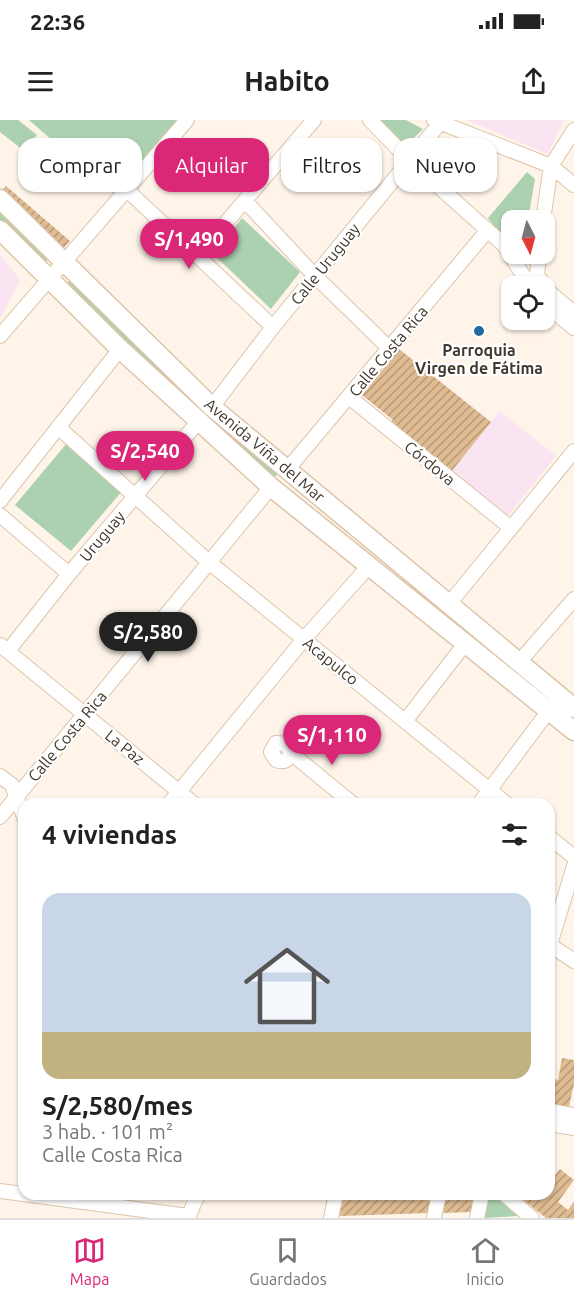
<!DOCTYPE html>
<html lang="es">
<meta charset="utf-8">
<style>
body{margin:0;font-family:Ubuntu,sans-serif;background:#f6f6f6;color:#222;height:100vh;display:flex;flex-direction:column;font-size:22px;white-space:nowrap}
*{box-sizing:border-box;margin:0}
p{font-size:20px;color:#767676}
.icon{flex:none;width:33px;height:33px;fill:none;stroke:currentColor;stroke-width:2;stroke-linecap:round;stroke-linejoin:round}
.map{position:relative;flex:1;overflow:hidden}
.panel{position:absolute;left:18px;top:678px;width:537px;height:402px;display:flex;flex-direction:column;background:#fff;border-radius:18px;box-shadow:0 2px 4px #0004}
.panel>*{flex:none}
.guide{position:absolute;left:18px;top:18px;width:538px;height:54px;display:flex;gap:12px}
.needle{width:39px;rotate:174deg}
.buttons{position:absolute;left:501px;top:90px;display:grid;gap:12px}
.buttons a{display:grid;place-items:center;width:54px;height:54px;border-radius:12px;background:#fff;box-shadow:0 2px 4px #0004;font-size:30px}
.price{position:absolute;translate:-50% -51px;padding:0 14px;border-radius:21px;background:#db2777;color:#fff;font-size:20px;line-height:39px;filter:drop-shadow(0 2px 3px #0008)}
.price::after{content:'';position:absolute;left:50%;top:36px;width:18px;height:14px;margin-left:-9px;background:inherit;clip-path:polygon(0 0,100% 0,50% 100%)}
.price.selected{background:#222;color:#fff}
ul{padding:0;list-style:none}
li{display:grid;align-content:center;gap:12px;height:318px;padding:0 24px}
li+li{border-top:2px solid #e0e0e0}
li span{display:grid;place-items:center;height:186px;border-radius:18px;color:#555}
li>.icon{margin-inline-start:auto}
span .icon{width:108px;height:108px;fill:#fffc;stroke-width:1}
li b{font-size:26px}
h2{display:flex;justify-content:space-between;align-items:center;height:72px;padding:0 24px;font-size:26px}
.pill{padding:0 21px;border-radius:18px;background:#fff;box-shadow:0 2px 4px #0004;font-size:21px;line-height:54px}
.pill.selected{background:#db2777;color:#fff}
.status{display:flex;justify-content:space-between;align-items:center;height:42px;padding:0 30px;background:#fff;direction:ltr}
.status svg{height:16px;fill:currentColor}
header{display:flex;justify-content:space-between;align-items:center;height:78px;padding:0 24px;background:#fff;font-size:27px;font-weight:600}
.menu{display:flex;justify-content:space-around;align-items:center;height:84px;border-top:2px solid #e0e0e0;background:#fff;font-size:16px;color:#767676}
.menu a{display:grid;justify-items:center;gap:3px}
.menu .selected{color:#db2777}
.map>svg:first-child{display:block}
.education{fill:#fbe4f1}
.green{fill:#acd1b1}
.building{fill:url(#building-hatch)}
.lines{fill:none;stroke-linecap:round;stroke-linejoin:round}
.minor-casing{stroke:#ddc5aa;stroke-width:16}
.major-casing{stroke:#ddc5aa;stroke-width:21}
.minor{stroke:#fff;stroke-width:14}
.major{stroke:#fff;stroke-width:18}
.poi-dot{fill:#26699e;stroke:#fff;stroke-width:2}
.labels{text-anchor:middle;stroke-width:4.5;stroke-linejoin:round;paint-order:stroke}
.street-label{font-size:16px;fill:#41382d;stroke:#fff}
.poi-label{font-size:16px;font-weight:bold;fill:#41382d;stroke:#fff}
</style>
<div class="status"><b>22:36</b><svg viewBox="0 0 49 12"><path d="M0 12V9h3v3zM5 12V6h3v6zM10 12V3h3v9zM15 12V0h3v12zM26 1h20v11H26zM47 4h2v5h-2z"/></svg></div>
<header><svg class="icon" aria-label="menu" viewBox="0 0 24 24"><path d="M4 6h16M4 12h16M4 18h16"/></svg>Habito<svg class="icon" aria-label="share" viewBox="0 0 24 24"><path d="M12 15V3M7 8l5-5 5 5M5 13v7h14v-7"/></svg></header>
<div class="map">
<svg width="574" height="1098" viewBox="0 0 574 1098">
<defs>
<pattern id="building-hatch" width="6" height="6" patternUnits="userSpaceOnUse" patternTransform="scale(1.5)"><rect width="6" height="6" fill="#dfbb92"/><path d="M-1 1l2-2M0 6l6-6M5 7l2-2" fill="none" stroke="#b69978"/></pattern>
</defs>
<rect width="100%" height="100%" fill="#fef4e9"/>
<path class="education" d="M466 0H564L548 34Z
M0 134 20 160 0 199Z
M500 291 556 336 507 397 451 352Z"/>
<path class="green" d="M0 0H18L37 15 23 30 0 12Z
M29 0H179L114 74Z
M373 0H406L423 9 404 28Z
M527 52 535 59 528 100H512L511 114 501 115 488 98Z
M0 89 49 138 44 144 0 100Z
M242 98 300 152 271 189 213 134Z
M71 159 204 288 201 292 66 164Z
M209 291 278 353 275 357 206 296Z
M67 323 123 370 71 431 15 385Z
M489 1074H495L517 1092 518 1096 483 1098Z"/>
<path class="building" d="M6 66 70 121 63 129 0 73Z
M399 229 491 302 451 352 390 303 393 300 362 275Z
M562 938 574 940V964L569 987 549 985 551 958 558 960Z
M560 1049 574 1060 558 1082 568 1090 574 1082V1098H546L516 1074H549V1063Z
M341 1074H431L428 1093 340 1096 337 1092Z
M445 1074H475L471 1092 442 1093Z"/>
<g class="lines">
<defs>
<path id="minor" d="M370 0 410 41 504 125 530 166
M434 0 551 46 574 65
M126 69 273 207
M246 82 315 156 390 229
M543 100 551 46 574 10
M197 136 314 0
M537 155 548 171 574 193
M537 155 539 134
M544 183 574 208
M0 216 187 0
M349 277 511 408
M212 287 273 207 440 3
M58 307 210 443 507 684
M287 350 487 111
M0 381 120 229
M0 395 69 454
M449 484 574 331
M0 525 194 684
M8 531 69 454 198 302
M519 542 574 479
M406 600 464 525
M291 633C288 641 283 643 276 640L271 632 276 623 287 624 291 633 353 684
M0 656 12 665 24 697
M169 684 304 519 369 446
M479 684 553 585
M0 697 271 367
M549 717 574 737
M550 825 574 841
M549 828 574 746
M549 991 574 995
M549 1004 574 1008
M0 1071 188 1096
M504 1074 532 1098
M188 1098 198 1074
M331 1098 336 1074
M434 1098 439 1074
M477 1098 482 1074"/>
<path id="major" d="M0 79 212 287 574 588
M0 110 120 229 271 367 574 611"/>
</defs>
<use href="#minor" class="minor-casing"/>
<use href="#major" class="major-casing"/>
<use href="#minor" class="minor"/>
<use href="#major" class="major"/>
</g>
<circle class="poi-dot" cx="479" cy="211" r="6"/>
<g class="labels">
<g class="street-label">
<text transform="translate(325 144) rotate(-51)" y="6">Calle Uruguay</text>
<text transform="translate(388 231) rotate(-50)" y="6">Calle Costa Rica</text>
<text transform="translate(265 330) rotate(40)" y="6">Avenida Viña del Mar</text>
<text transform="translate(430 343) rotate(39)" y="6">Córdova</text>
<text transform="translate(102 416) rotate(-50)" y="6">Uruguay</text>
<text transform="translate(331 541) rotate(39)" y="6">Acapulco</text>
<text transform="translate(67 616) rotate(-50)" y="6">Calle Costa Rica</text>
<text transform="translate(125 627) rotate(39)" y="6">La Paz</text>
</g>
<g class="poi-label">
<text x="479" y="236">Parroquia<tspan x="479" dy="18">Virgen de Fátima</tspan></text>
</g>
</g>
</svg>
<div class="buttons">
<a><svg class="needle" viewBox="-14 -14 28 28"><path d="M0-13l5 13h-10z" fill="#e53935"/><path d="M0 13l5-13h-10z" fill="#767676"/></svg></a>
<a><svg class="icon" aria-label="locate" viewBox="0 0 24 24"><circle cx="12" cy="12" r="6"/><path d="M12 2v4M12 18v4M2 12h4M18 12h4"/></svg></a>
</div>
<b class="price" style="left:189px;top:150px">S/1,490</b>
<b class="price" style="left:145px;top:362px">S/2,540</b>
<b class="price selected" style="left:148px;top:543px">S/2,580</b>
<b class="price" style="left:332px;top:646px">S/1,110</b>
<div class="guide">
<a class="pill">Comprar</a>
<a class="pill selected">Alquilar</a>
<a class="pill">Filtros</a>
<a class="pill">Nuevo</a>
</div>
<section class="panel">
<h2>4 viviendas<svg class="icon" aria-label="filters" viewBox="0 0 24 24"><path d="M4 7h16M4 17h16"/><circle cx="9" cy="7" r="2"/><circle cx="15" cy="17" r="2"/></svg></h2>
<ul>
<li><span style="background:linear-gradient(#c9d6e8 75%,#c2b280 0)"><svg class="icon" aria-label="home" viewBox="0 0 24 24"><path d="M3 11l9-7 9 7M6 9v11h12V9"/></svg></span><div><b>S/2,580/mes</b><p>3 hab. · 101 m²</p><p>Calle Costa Rica</p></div></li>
</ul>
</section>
</div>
<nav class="menu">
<a class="selected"><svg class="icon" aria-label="map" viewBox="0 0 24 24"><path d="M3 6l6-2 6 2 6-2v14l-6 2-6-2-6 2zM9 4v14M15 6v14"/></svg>Mapa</a>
<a><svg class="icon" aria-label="saved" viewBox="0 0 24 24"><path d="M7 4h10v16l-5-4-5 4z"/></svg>Guardados</a>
<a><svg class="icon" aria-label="home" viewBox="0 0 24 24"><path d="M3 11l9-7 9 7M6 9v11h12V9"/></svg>Inicio</a>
</nav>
